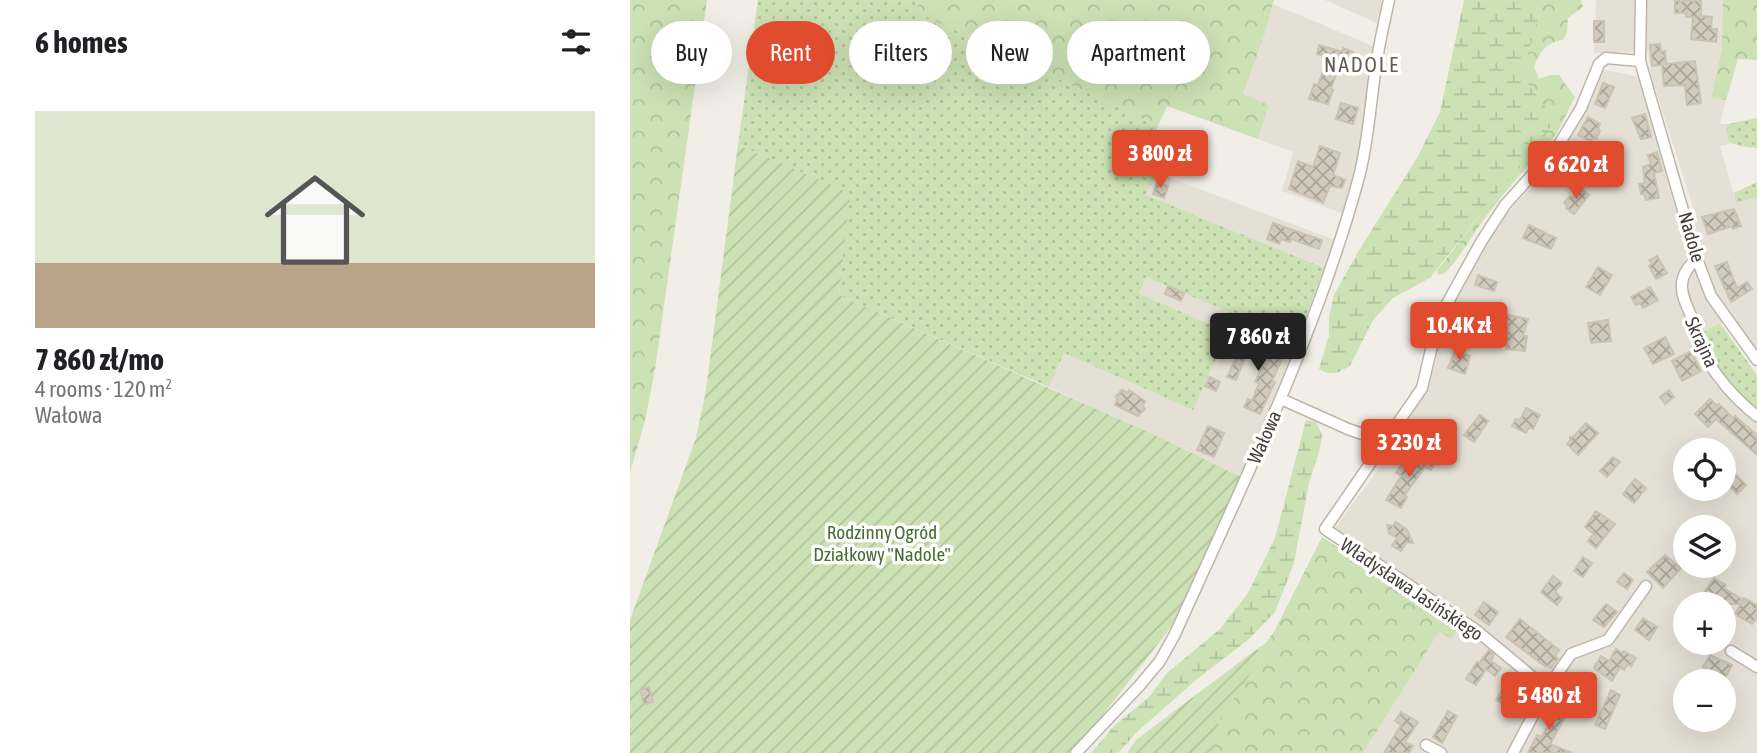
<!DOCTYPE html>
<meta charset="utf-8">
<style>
body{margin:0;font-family:"Asap Condensed",sans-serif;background:#f2f2f2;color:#202124;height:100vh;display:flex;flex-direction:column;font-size:26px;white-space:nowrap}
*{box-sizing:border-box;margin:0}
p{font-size:23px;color:#757577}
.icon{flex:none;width:38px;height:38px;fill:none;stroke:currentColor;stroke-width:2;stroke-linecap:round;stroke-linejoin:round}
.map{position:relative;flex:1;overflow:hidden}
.side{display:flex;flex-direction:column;background:#fff;width:630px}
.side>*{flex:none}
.top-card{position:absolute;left:21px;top:21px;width:665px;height:63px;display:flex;gap:14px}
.tools{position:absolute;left:1043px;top:438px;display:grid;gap:14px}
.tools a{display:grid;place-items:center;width:63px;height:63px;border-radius:50%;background:#fff;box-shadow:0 7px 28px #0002;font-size:35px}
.price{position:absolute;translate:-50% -60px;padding:0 16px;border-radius:7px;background:#e14b2e;color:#fff;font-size:23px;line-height:46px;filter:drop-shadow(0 2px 4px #0008)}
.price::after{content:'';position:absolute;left:50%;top:42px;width:21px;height:16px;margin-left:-10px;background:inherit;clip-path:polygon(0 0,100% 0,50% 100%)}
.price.active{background:#222;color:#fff}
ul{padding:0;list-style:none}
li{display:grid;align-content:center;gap:14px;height:371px;padding:0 35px}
li span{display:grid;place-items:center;height:217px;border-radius:0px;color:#555}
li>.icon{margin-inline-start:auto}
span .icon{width:126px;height:126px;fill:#fffc;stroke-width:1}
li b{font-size:30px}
h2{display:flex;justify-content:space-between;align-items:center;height:84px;padding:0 35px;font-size:30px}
.chip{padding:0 24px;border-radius:32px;background:#fff;box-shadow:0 7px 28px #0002;font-size:24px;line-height:63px}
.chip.active{background:#e14b2e;color:#fff}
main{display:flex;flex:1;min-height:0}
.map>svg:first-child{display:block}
.residential{fill:#e5e0d5;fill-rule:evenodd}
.grass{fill:url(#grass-dots)}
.forest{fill:url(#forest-crowns)}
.wetland{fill:url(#wetland-marsh)}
.garden{fill:url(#garden-furrows)}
.building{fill:url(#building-cross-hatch);stroke:#cbc2b2;stroke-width:2}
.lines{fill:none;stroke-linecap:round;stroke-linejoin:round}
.street-casing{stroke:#bcb6aa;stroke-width:13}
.street{stroke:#fff;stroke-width:10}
.labels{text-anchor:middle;stroke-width:7;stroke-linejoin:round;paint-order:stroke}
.street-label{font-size:19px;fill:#433e37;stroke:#fff}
.park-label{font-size:19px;fill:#476e31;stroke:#fff}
.neighbourhood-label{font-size:21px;letter-spacing:2px;fill:#655c4f;stroke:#fff}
</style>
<main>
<section class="side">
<h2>6 homes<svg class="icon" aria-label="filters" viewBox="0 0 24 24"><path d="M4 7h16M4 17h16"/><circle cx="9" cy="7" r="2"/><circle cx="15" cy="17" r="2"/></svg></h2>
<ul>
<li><span style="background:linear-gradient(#dfe7d0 70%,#b9a48a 0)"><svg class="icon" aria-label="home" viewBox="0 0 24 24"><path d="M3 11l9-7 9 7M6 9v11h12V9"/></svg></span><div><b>7 860 zł/mo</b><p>4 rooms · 120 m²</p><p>Wałowa</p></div></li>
</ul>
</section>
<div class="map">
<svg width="1127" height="753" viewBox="0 0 1127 753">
<defs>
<pattern id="grass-dots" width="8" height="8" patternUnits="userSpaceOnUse" patternTransform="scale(1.75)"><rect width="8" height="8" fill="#cce1b4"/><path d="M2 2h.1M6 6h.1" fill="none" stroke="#b0c29b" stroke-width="1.8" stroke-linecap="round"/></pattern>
<pattern id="forest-crowns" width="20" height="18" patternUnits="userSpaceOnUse" patternTransform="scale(1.75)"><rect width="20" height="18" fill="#cce1b4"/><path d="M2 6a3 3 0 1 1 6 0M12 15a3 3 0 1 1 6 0" fill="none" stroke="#b0c29b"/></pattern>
<pattern id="wetland-marsh" width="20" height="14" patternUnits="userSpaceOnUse" patternTransform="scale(1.75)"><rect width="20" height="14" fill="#cce1b4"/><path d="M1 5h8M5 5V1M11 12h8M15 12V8" fill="none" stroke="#b0c29b"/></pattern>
<pattern id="garden-furrows" width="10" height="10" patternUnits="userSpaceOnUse" patternTransform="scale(1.75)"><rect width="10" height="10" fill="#cce1b4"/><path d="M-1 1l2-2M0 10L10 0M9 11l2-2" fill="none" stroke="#b0c29b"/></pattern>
<pattern id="building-cross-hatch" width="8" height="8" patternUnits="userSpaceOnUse" patternTransform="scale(1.75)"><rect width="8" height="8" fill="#d1cabd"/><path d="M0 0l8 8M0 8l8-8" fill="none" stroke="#aba59a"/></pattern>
</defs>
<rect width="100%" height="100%" fill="#f1eee7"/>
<path class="residential" d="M695 0H753L747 23Z
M966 0H1093L1092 48 1081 98 1096 100 1090 124H1098L1096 130 1099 142 1102 143 1090 146 1106 202 1127 197V350L1104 317 1060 337 1085 385 1127 418V753H733L809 632 822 639 836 616 704 529 756 459 798 388 806 339 855 237 929 157 959 105 971 69 1010 77 1043 201 1052 226 1066 216 1022 79 1017 50 1016 19 1005 20V52L964 53ZM1055 450H1094V488H1055ZM1055 527H1094V565H1055ZM1055 604H1094V642H1055ZM1055 681H1094V719H1055Z
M643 4 743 46 728 155 714 214 652 191 663 152 628 139 639 105 613 95Z
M527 173 705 240 694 268 516 195Z
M516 277 667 341 611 477 419 387 434 353 563 410 509 294Z"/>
<path class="grass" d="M128 0H292L285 11 528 126 511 166 527 173 516 195 694 268 667 341 516 277 509 294 598 332 563 410 434 353 419 387 209 295 219 193 108 145Z
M1127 118V148L1110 146 1099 142 1096 130 1098 124Z
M1127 182V197L1106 203 1104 193Z
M1090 323 1127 375V411L1096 383 1072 332Z"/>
<path class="forest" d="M0 0H77L25 370 15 420 0 473Z
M292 0H644L635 33 613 94 639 105 628 139 537 106 528 126 284 11Z
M913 0H951L953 7 938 18 937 33 933 40C915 43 911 51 904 67L909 79 920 75H929L945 97 926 135 886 179 856 216 825 262 815 273 808 275 807 271 850 215Z
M1093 0H1127V60L1108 59 1096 100 1081 98 1092 48Z
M692 537 830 626 822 639 809 632 733 753H579L595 730 586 723 633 655 627 649 636 643 645 630Z"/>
<path class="wetland" d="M834 0H913L892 76 925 120 800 278 763 298 743 320 720 366 707 373H697L689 369 699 336V317L704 295 728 252 787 158 810 112Z
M676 420 686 422 692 435 690 448 679 483 664 563 645 612 619 639 566 680 508 731 488 753H461L484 726 519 697 537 673 590 629 618 593 645 538Z"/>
<path class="garden" d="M108 145 220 193 209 295 518 432 611 477 541 627 465 725 438 753H0V620L66 438 76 390Z
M627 649 633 655 587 723 595 730 579 753H497L506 740Z"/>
<path class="building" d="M1045 1H1071V16L1082 17 1081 29H1087L1086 42 1061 39 1063 17H1056V13H1045Z
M964 21H974V42H964Z
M1030 44 1031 52 1035 51 1036 64 1065 61 1071 103 1057 105 1055 85 1034 86 1032 65 1022 66 1020 45Z
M689 45 709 51 712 52 713 48 723 52 722 55 729 58 726 66 711 61 701 89 703 90 698 104 679 99 684 84 688 85 698 57 687 54Z
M973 83 984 87 975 108 965 104Z
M711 103 728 108 723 124 706 119Z
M1015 114 1021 137 1011 139 1002 118Z
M958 117 970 124 968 129 970 131 966 139 963 138 961 141 948 135Z
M690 146 710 153 703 175 715 180 712 188 700 186 693 203 659 189 668 161 683 167Z
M1027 152 1032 171 1024 173 1029 198 1016 200 1014 194H1011L1009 184 1015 183 1013 167 1021 164 1018 155Z
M927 164 933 170 931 173 934 175 927 182 924 180 921 184 915 178Z
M527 182 538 186 534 198 523 194Z
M951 189 959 195 944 214 936 208 937 206 934 203 940 196 943 198Z
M1104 209 1111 226 1103 229 1102 226 1078 234 1072 217Z
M643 223 692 240 689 249 661 239 660 242 651 239 649 244 637 239Z
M899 225 926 238 921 249 893 238Z
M1027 256 1037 273 1026 279 1019 266 1022 264 1019 260Z
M1097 262 1107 288 1117 282 1122 289 1101 302 1085 266Z
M968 267 982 275 970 295 956 287Z
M848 275 867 282 864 291 845 285Z
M538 286 554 293 551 301 535 294Z
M1020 287 1028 300 1013 308 1010 303 1006 305 1001 297Z
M846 309 898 319 893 336H897L895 351 876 349 878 324 845 317Z
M599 313 617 320 613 328 596 320Z
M978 320 981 341 961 343 958 323Z
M1035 337 1044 354 1023 364 1014 348Z
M615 340 653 357 642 381 645 382 630 414 614 407 618 399 622 401 629 383 625 382 635 360 617 353 606 380 597 377Z
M825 351 840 356 835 374 818 368Z
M1061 351 1071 371 1052 381 1042 361Z
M580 377 590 382 586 391 575 386Z
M492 390 498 393 499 390 515 401 513 406 515 409 508 416 485 405 487 400 486 396Z
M1039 390 1044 397 1035 404 1030 397Z
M1080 399 1087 406 1089 404 1103 418 1105 416 1127 435V455L1086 419 1078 427 1065 414Z
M896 408 910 415 903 429 899 427 896 433 882 426 886 419 890 420Z
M850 415 858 421 844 442 834 435Z
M956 423 968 433 948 455 937 444 940 440V437H943Z
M578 426 594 433 584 457 567 450Z
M792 452 807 458 801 470 795 467 775 495 777 497 771 508 756 500 771 476 766 473 773 463 783 470Z
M983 457 990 462 977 477 970 471Z
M1094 463 1116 485 1107 494 1094 481Z
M1005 479 1016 488 1004 503 993 494Z
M966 511 985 524 966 548 958 541 964 534 955 527Z
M766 522 777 530 783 543 777 542 771 551 762 546 767 538 759 533 757 525 763 526Z
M1035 555 1051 568 1033 588 1017 572Z
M953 557 962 563 953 577 944 571Z
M994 573 1003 580 997 589 987 582Z
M923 576 932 583 925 592 932 598 927 605 911 592Z
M1084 578 1096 585 1094 588 1113 600 1114 598 1127 605V618L1122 624 1105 614 1111 604H1088L1073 594Z
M854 602 868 612 859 625 845 615Z
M976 604 987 612 974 627 963 620Z
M1013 618 1027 627 1019 640 1005 630Z
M890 619 929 650 925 656 928 659 921 668 918 666 916 667 876 637Z
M986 649 992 653 994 651 1006 658 1001 666 998 664 994 670 990 667 982 681 964 668 971 656 979 661Z
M859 650 864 655 861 661 871 668 865 676 856 669 846 685 836 679 847 662 849 663Z
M1080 655 1102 665 1094 680 1073 667Z
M875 686 889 695 880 709 866 700Z
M19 687 23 702 14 704 10 690Z
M981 690 990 695 975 729 965 725Z
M919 700 933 710 930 714 935 717 920 744 942 753H898L907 735 911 737 922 721 915 716 916 713 913 712Z
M818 711 827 716 812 743 803 737Z
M771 712 788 722 775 742 783 746 779 753H754L771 725 765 721Z"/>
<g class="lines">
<defs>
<path id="street" d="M1011 0 1010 61 1067 259 1081 296 1127 360
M1067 259C1040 281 1055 301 1066 327 1069 334 1068 342 1071 348 1083 374 1105 399 1127 416
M651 399 718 429 755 442
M1101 651 1127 667
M917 689 846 630 695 529 792 388 808 320 851 242 875 205 928 146 951 108 969 64 976 58 1010 61
M796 745 811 753
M446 753 510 685 530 661 545 634C612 485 686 336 729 177 738 143 740 108 745 73 748 48 754 24 759 0
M883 753 917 689 941 654 978 640 1016 586"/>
</defs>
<use href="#street" class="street-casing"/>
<use href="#street" class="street"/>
</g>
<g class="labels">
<g class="street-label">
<text transform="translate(1062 237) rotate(74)" y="7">Nadole</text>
<text transform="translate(1072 342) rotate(65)" y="7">Skrajna</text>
<text transform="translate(634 437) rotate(-66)" y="7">Wałowa</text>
<text transform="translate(782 589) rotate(34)" y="7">Władysława Jasińskiego</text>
</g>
<g class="park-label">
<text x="252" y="539">Rodzinny Ogród<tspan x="252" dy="22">Działkowy "Nadole"</tspan></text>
</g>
<g class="neighbourhood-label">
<text x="732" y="72">NADOLE</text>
</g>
</g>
</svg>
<div class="tools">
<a><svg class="icon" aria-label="locate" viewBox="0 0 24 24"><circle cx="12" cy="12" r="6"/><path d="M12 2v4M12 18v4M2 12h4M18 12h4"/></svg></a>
<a><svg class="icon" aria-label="layers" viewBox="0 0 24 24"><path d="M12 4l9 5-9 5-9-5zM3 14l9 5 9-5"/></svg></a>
<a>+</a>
<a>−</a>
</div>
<b class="price" style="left:530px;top:190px">3 800 zł</b>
<b class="price" style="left:946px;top:201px">6 620 zł</b>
<b class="price" style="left:829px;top:362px">10.4K zł</b>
<b class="price active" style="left:628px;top:373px">7 860 zł</b>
<b class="price" style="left:779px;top:479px">3 230 zł</b>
<b class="price" style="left:919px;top:732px">5 480 zł</b>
<div class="top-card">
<a class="chip">Buy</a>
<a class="chip active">Rent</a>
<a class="chip">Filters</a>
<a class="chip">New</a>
<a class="chip">Apartment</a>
</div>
</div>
</main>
